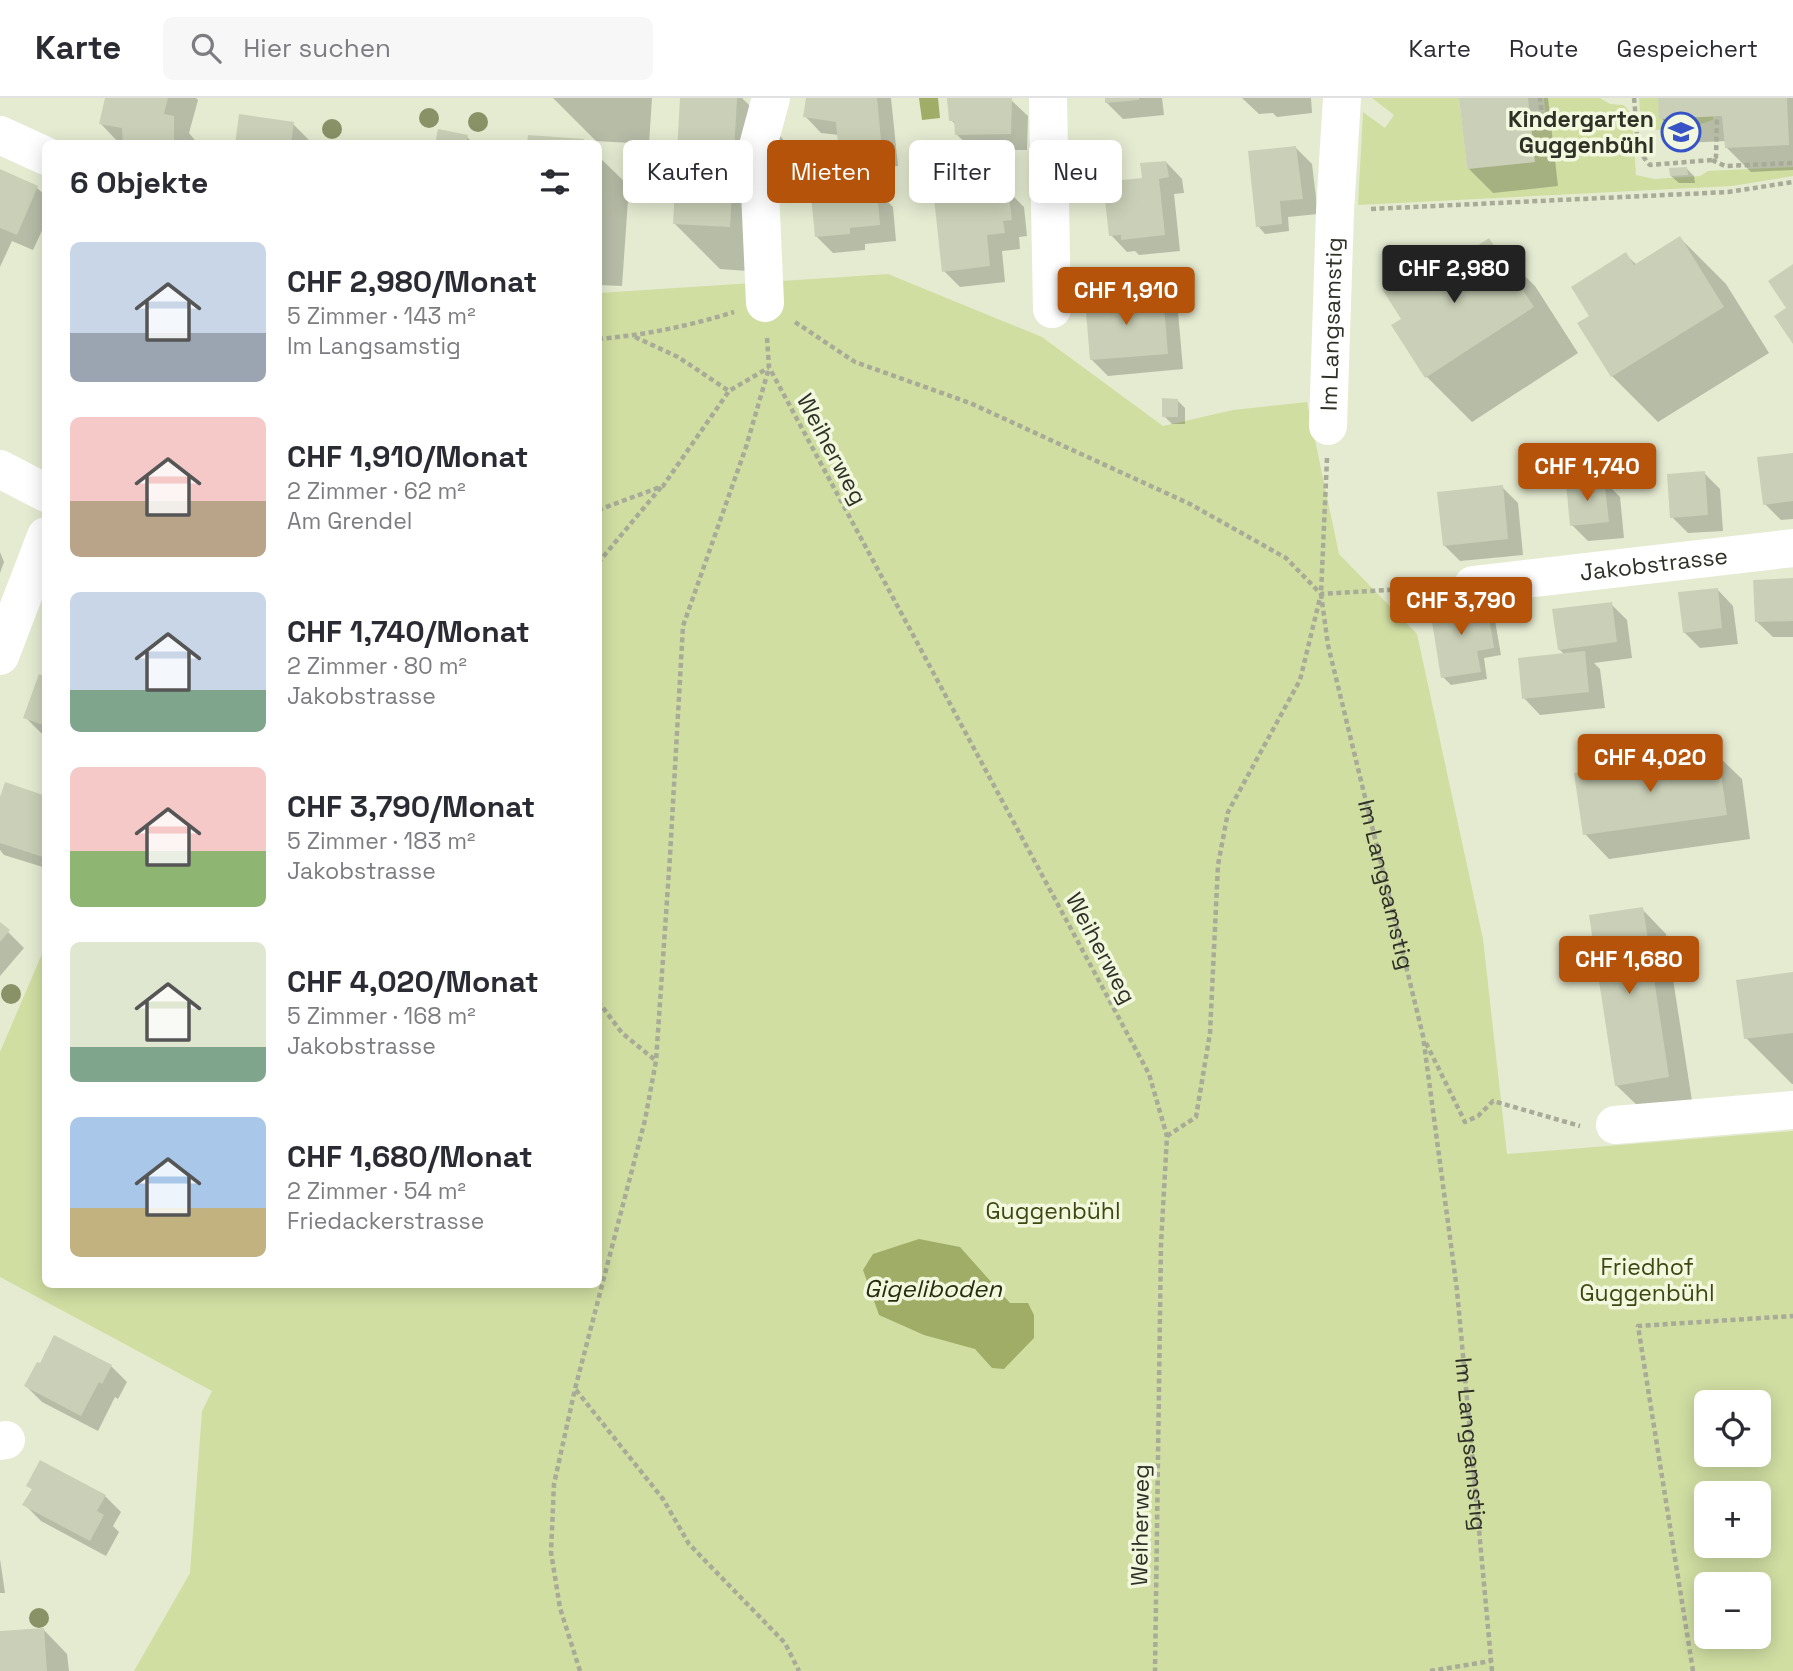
<!DOCTYPE html>
<html lang="de">
<meta charset="utf-8">
<style>
body{margin:0;font-family:"Space Grotesk",sans-serif;background:#f7f7f7;color:#2b2b33;height:100vh;display:flex;flex-direction:column;font-size:26px;white-space:nowrap}
*{box-sizing:border-box;margin:0}
p{font-size:23px;color:#7c7c81}
.icon{flex:none;width:38px;height:38px;fill:none;stroke:currentColor;stroke-width:2;stroke-linecap:round;stroke-linejoin:round}
.map{position:relative;flex:1;overflow:hidden}
.panel{position:absolute;left:42px;top:42px;width:560px;height:1148px;display:flex;flex-direction:column;background:#fff;border-radius:10px;box-shadow:0 4px 18px #0003}
.panel>*{flex:none}
.banner{position:absolute;left:623px;top:42px;width:665px;height:63px;display:flex;gap:14px}
.controls{position:absolute;left:1694px;top:1292px;display:grid;gap:14px}
.controls a{display:grid;place-items:center;width:77px;height:77px;border-radius:10px;background:#fff;box-shadow:0 4px 18px #0003;font-size:35px}
.price{position:absolute;translate:-50% -60px;padding:0 16px;border-radius:7px;background:#b45309;color:#fff;font-size:23px;line-height:46px;filter:drop-shadow(0 2px 4px #0008)}
.price::after{content:'';position:absolute;left:50%;top:42px;width:21px;height:16px;margin-left:-10px;background:inherit;clip-path:polygon(0 0,100% 0,50% 100%)}
.price.current{background:#222;color:#fff}
ul{padding:0;list-style:none}
li{display:flex;align-items:center;gap:21px;height:175px;padding:0 28px}
li span{display:grid;place-items:center;flex:none;width:196px;height:140px;border-radius:10px;color:#555}
li>.icon{margin-inline-start:auto}
span .icon{width:84px;height:84px;fill:#fffc;stroke-width:1}
li b{font-size:30px}
h2{display:flex;justify-content:space-between;align-items:center;height:84px;padding:0 28px;font-size:30px}
.pill{padding:0 24px;border-radius:10px;background:#fff;box-shadow:0 4px 18px #0003;font-size:24px;line-height:63px}
.pill.current{background:#b45309;color:#fff}
header{display:flex;align-items:center;gap:42px;box-sizing:border-box;height:98px;padding:0 35px;background:#fff;border-bottom:2px solid #e1e1e2}
header strong{font-size:33px}
nav{display:flex;gap:38px;margin-inline-start:auto;font-size:24px}
.search{width:490px;height:63px;background:#f7f7f7;display:flex;align-items:center;gap:18px;box-sizing:border-box;padding:0 24px;border-radius:10px;color:#7c7c81;font-size:26px}
.map>svg:first-child{display:block}
.green{fill:#d0dea2;fill-rule:evenodd}
.water{fill:#9fad66}
.shadow{fill:#0003;fill-rule:evenodd}
.building{fill:#cad0b7}
.lines{fill:none;stroke-linecap:round;stroke-linejoin:round}
.path{stroke:#a7ab97;stroke-width:4.5;stroke-dasharray:5 3.5;stroke-linecap:butt}
.minor{stroke:#fff;stroke-width:38}
.tree{fill:#899167}
.labels{text-anchor:middle;stroke-width:7;stroke-linejoin:round;paint-order:stroke}
.poi-label{font-size:23px;font-weight:bold;fill:#2f3127;stroke:#f2f8de;text-anchor:end}
.street-label{font-size:23px;fill:#2f3127;stroke:#f2f8de}
.park-label{font-size:23px;fill:#3e4711;stroke:#f2f8de}
.water-label{font-size:24px;font-style:italic;fill:#272c0d;stroke:#f2f8de}
</style>
<header>
<strong>Karte</strong>
<div class="search"><svg class="icon" aria-label="search" viewBox="0 0 24 24"><circle cx="10" cy="10" r="6"/><path d="M15 15l6 6"/></svg>Hier suchen</div>
<nav><a>Karte</a><a>Route</a><a>Gespeichert</a></nav>
</header>
<div class="map">
<svg width="1793" height="1573" viewBox="0 0 1793 1573">
<rect width="100%" height="100%" fill="#e5ebd1"/>
<path class="green" d="M1372 0H1459L1467 71 1534 64 1531 29 1546 27 1544 0H1600L1610 6 1624 7 1632 17 1636 77 1655 81 1700 78 1708 73 1793 69V78L1732 88 1358 107 1363 14 1385 30 1394 17Z
M1639 0H1658L1660 21 1713 18V22C1689 30 1666 34 1641 31Z
M888 176 1042 239 1163 328 1233 312 1307 304 1339 456 1417 536 1483 841 1507 1056 1793 1033V1573H134L190 1475 202 1313 212 1293 0 1179V954L45 849 46 1186H598L599 195ZM1706 1304H1759V1356H1706ZM1706 1395H1759V1447H1706ZM1706 1486H1759V1538H1706Z"/>
<path class="water" d="M919 0H938L940 20 922 22Z
M919 1141 960 1149 1010 1205H1028L1034 1217V1240L1004 1271 992 1270 975 1251 924 1237 879 1217 863 1172 873 1156Z"/>
<path class="shadow" d="M107 0H196L198 2 189 35 198 46H120L101 26Z
M553 0H652L649 46 596 43Z
M681 0H742L783 41 775 175 720 171 674 125Z
M808 0H891L898 68 857 72 841 56 839 37 821 35 805 18ZM891 50V53L853 57V54Z
M949 0 1011 2 1028 18 1027 52H973L956 36V27L951 22Z
M1106 0H1162L1164 17 1123 21 1107 5Z
M1242 0H1311L1312 15 1277 19 1273 15 1259 16Z
M1461 0H1548L1558 88 1493 95 1469 71Z
M1660 0H1793V72L1751 74 1726 49V43L1685 45 1661 20Z
M293 26 309 42V46H237Z
M467 39 474 46H437Z
M1296 50 1312 66 1318 116 1288 119 1289 133 1265 136 1258 128Z
M598 58 629 88 622 188 598 187Z
M1166 64 1182 81 1184 95 1174 96 1180 153 1139 157 1135 153 1127 154 1111 137 1144 82Z
M1687 71 1694 78 1695 85H1679L1671 78Z
M0 73 37 90 46 98V124L33 152 12 143 0 169Z
M877 93 893 109 896 143 865 146V152L833 155 817 139Z
M1008 93 1024 109 1027 138 1019 139 1020 151 1002 153 1005 184 960 189 944 173Z
M1680 140 1726 186 1769 255 1658 324 1612 278 1579 226 1591 218 1626 157 1637 167Z
M1489 143 1535 188 1578 255 1472 324 1426 278 1404 221 1439 156 1451 168Z
M1162 198 1178 214 1183 271 1108 278 1091 261Z
M1177 302 1185 310V326H1172L1164 318Z
M1793 358V421L1781 422 1765 406Z
M1704 375 1720 391 1723 433 1688 435 1672 419Z
M1604 383 1620 399 1624 440 1588 443 1572 427Z
M1502 389 1518 405 1523 457 1460 463 1444 447Z
M0 454 4 464 0 475Z
M1793 482V539H1773L1756 523Z
M1717 491 1733 508 1738 546 1700 550 1684 534Z
M1485 503 1493 511 1501 557 1484 560 1487 581 1451 587 1443 579Z
M1611 506 1627 522 1632 560 1594 565 1600 571 1605 610 1540 617 1524 600 1565 557 1559 551Z
M46 581V637L41 635 25 619Z
M1717 657 1742 681 1750 741 1609 761 1585 736Z
M46 700V770L4 757 0 752V705Z
M1642 811 1666 836 1692 1003 1641 1011 1616 987Z
M0 826 24 850 0 878Z
M1793 876V986H1792L1746 940Z
M111 1268 127 1284 118 1301 115 1299 98 1333 42 1304 26 1288Z
M28 1388 105 1398 121 1414 113 1428 119 1434 106 1458 41 1423 25 1407 33 1392Z
M0 1461 5 1495H0Z
M43 1531 67 1556 69 1573H0V1535Z"/>
<path class="building" d="M105 0H168L164 16 174 18V46H123L122 30 99 26Z
M680 0H737L730 129 673 126Z
M806 0H877L882 52 839 57 836 24 803 19Z
M947 0H1012L1011 36 955 37 954 23H949Z
M1105 0H1139V2L1105 5Z
M1459 0H1528L1535 64 1467 71Z
M1658 0H1787L1789 47 1725 50 1722 18 1659 21Z
M239 16 294 24 291 46H235Z
M438 31 468 37 466 46H435Z
M528 37 584 41 583 46H527Z
M1296 48 1303 101 1280 103 1282 126 1256 129 1248 53Z
M1166 63 1169 79 1159 81 1165 137 1121 142V137L1109 138 1103 84 1142 80 1140 65Z
M1687 69 1688 77 1670 78 1669 70Z
M0 71 38 88 17 137 0 130Z
M877 91 880 127 850 130V136L815 139 811 98Z
M1008 91 1012 122 1003 123 1005 135 987 137 990 168 942 174 934 100Z
M1680 138 1724 209 1611 279 1577 225 1589 218 1571 189 1626 154 1634 167Z
M1489 140 1534 209 1425 280 1391 227 1401 221 1382 191 1439 153 1448 168Z
M1793 166V246L1774 218 1786 210 1768 183Z
M1163 196 1168 256 1090 262 1085 202Z
M1162 300 1178 301V319H1162Z
M1793 355V403L1763 407 1757 359Z
M1705 373 1708 417 1670 420 1667 376Z
M1604 381 1609 424 1570 428 1566 385Z
M1503 387 1508 441 1443 448 1437 394Z
M1793 480V523L1755 524 1753 482Z
M1718 490 1722 530 1683 535 1678 494Z
M1486 501 1494 550 1477 553 1481 574 1441 580 1430 511Z
M1612 504 1617 544 1558 552 1552 511Z
M1585 553 1589 594 1522 601 1518 560Z
M39 576 46 579V628L23 620Z
M1718 655 1727 717 1583 737 1574 675Z
M5 684 46 698V760L0 745V699Z
M1643 809 1669 979 1615 988 1589 817Z
M0 824 10 832 0 844Z
M1793 874V935L1744 941 1736 882Z
M54 1237 112 1267 102 1286 99 1284 81 1318 24 1288 37 1264 40 1265Z
M40 1362 106 1397 97 1413 104 1417 90 1443 22 1407 32 1391 26 1388Z
M44 1530 47 1573H0V1533Z"/>
<g class="lines">
<g class="path">
<path d="M1634 0C1637 23 1633 50 1650 67L1712 62 1716 59 1717 18"/>
<path d="M1530 18 1542 17 1540 0"/>
<path d="M1712 62 1725 68 1793 65"/>
<path d="M1371 111 1728 94 1793 84"/>
<path d="M795 224 855 264 970 305 1190 406 1286 460 1321 496 1440 489"/>
<path d="M635 239 678 259 729 293"/>
<path d="M767 240 769 269 1149 976 1167 1038 1161 1146 1155 1573"/>
<path d="M598 241C645 237 689 228 734 214"/>
<path id="s1" d="M1327 360 1321 496 1328 547 1423 938 1457 1192 1492 1573"/>
<path d="M598 412 663 388 729 293 768 270"/>
<path d="M598 465 662 388"/>
<path d="M598 903 622 935 655 962"/>
<path d="M1426 945 1465 1024 1478 1018 1493 1003 1580 1028"/>
<path d="M1167 1038 1196 1019 1210 935 1218 767 1228 714 1300 582 1320 500"/>
<path d="M576 1292 663 1401 689 1446 785 1545 799 1573"/>
<path d="M580 1573 560 1510 551 1454 554 1386 575 1291 645 1022 656 963 670 758 683 528 746 349 769 270"/>
<path d="M1430 1573 1491 1563"/>
<path d="M1693 1573 1638 1228 1793 1218"/>
</g>
<g class="minor">
<path d="M1048 0 1052 211"/>
<path d="M0 37 46 58"/>
<path d="M765 205 758 48 771 0"/>
<path id="s2" d="M1328 328 1335 113 1342 0"/>
<path d="M0 371 46 395"/>
<path id="s3" d="M1473 487 1793 450"/>
<path d="M0 558 46 438"/>
<path d="M1615 1027 1793 1012"/>
<path d="M0 1343 6 1342"/>
</g>
</g>
<g class="tree">
<circle cx="429" cy="20" r="10"/>
<circle cx="478" cy="24" r="10"/>
<circle cx="332" cy="31" r="10"/>
<circle cx="11" cy="896" r="10"/>
<circle cx="39" cy="1520" r="10"/>
</g>
<defs>
<symbol id="school-ring" viewBox="-11 -11 22 22"><circle r="9.5" fill="#f2f8de" stroke="#3753c5" stroke-width="1.5"/><path d="M0-5L7-2L0 1L-7-2ZM-4 1L0 2.5L4 1V4Q0 6-4 4Z" fill="#3753c5"/></symbol>
</defs>
<g fill-rule="evenodd">
<use href="#school-ring" x="1659" y="12" width="44" height="44"/>
</g>
<g class="labels">
<g class="poi-label">
<text x="1654" y="29">Kindergarten<tspan x="1654" dy="26">Guggenbühl</tspan></text>
</g>
<g class="street-label">
<text dy="8" stroke="none"><textPath href="#s2" startOffset="102">Im Langsamstig</textPath></text>
<text transform="translate(832 351) rotate(62)" y="8">Weiherweg</text>
<text dy="8" stroke="none"><textPath href="#s3" startOffset="182">Jakobstrasse</textPath></text>
<text dy="8" stroke="none"><textPath href="#s1" startOffset="434">Im Langsamstig</textPath></text>
<text transform="translate(1101 850) rotate(62)" y="8">Weiherweg</text>
<text dy="8" stroke="none"><textPath href="#s1" startOffset="1001">Im Langsamstig</textPath></text>
<text transform="translate(1140 1427) rotate(-89)" y="8">Weiherweg</text>
</g>
<g class="park-label">
<text x="1053" y="1121">Guggenbühl</text>
<text x="1647" y="1177">Friedhof<tspan x="1647" dy="26">Guggenbühl</tspan></text>
</g>
<g class="water-label">
<text x="933" y="1199">Gigeliboden</text>
</g>
</g>
</svg>
<div class="controls">
<a><svg class="icon" aria-label="locate" viewBox="0 0 24 24"><circle cx="12" cy="12" r="6"/><path d="M12 2v4M12 18v4M2 12h4M18 12h4"/></svg></a>
<a>+</a>
<a>−</a>
</div>
<b class="price current" style="left:1454px;top:207px">CHF 2,980</b>
<b class="price" style="left:1126px;top:229px">CHF 1,910</b>
<b class="price" style="left:1587px;top:405px">CHF 1,740</b>
<b class="price" style="left:1461px;top:539px">CHF 3,790</b>
<b class="price" style="left:1650px;top:696px">CHF 4,020</b>
<b class="price" style="left:1629px;top:898px">CHF 1,680</b>
<div class="banner">
<a class="pill">Kaufen</a>
<a class="pill current">Mieten</a>
<a class="pill">Filter</a>
<a class="pill">Neu</a>
</div>
<section class="panel">
<h2>6 Objekte<svg class="icon" aria-label="filters" viewBox="0 0 24 24"><path d="M4 7h16M4 17h16"/><circle cx="9" cy="7" r="2"/><circle cx="15" cy="17" r="2"/></svg></h2>
<ul>
<li><span style="background:linear-gradient(#c9d6e8 65%,#9aa5b1 0)"><svg class="icon" aria-label="home" viewBox="0 0 24 24"><path d="M3 11l9-7 9 7M6 9v11h12V9"/></svg></span><div><b>CHF 2,980/Monat</b><p>5 Zimmer · 143 m²</p><p>Im Langsamstig</p></div></li>
<li><span style="background:linear-gradient(#f6c9c9 60%,#b9a48a 0)"><svg class="icon" aria-label="home" viewBox="0 0 24 24"><path d="M3 11l9-7 9 7M6 9v11h12V9"/></svg></span><div><b>CHF 1,910/Monat</b><p>2 Zimmer · 62 m²</p><p>Am Grendel</p></div></li>
<li><span style="background:linear-gradient(#c9d6e8 70%,#7fa58c 0)"><svg class="icon" aria-label="home" viewBox="0 0 24 24"><path d="M3 11l9-7 9 7M6 9v11h12V9"/></svg></span><div><b>CHF 1,740/Monat</b><p>2 Zimmer · 80 m²</p><p>Jakobstrasse</p></div></li>
<li><span style="background:linear-gradient(#f6c9c9 60%,#8fb573 0)"><svg class="icon" aria-label="home" viewBox="0 0 24 24"><path d="M3 11l9-7 9 7M6 9v11h12V9"/></svg></span><div><b>CHF 3,790/Monat</b><p>5 Zimmer · 183 m²</p><p>Jakobstrasse</p></div></li>
<li><span style="background:linear-gradient(#dfe7d0 75%,#7fa58c 0)"><svg class="icon" aria-label="home" viewBox="0 0 24 24"><path d="M3 11l9-7 9 7M6 9v11h12V9"/></svg></span><div><b>CHF 4,020/Monat</b><p>5 Zimmer · 168 m²</p><p>Jakobstrasse</p></div></li>
<li><span style="background:linear-gradient(#a9c7e8 65%,#c2b280 0)"><svg class="icon" aria-label="home" viewBox="0 0 24 24"><path d="M3 11l9-7 9 7M6 9v11h12V9"/></svg></span><div><b>CHF 1,680/Monat</b><p>2 Zimmer · 54 m²</p><p>Friedackerstrasse</p></div></li>
</ul>
</section>
</div>
